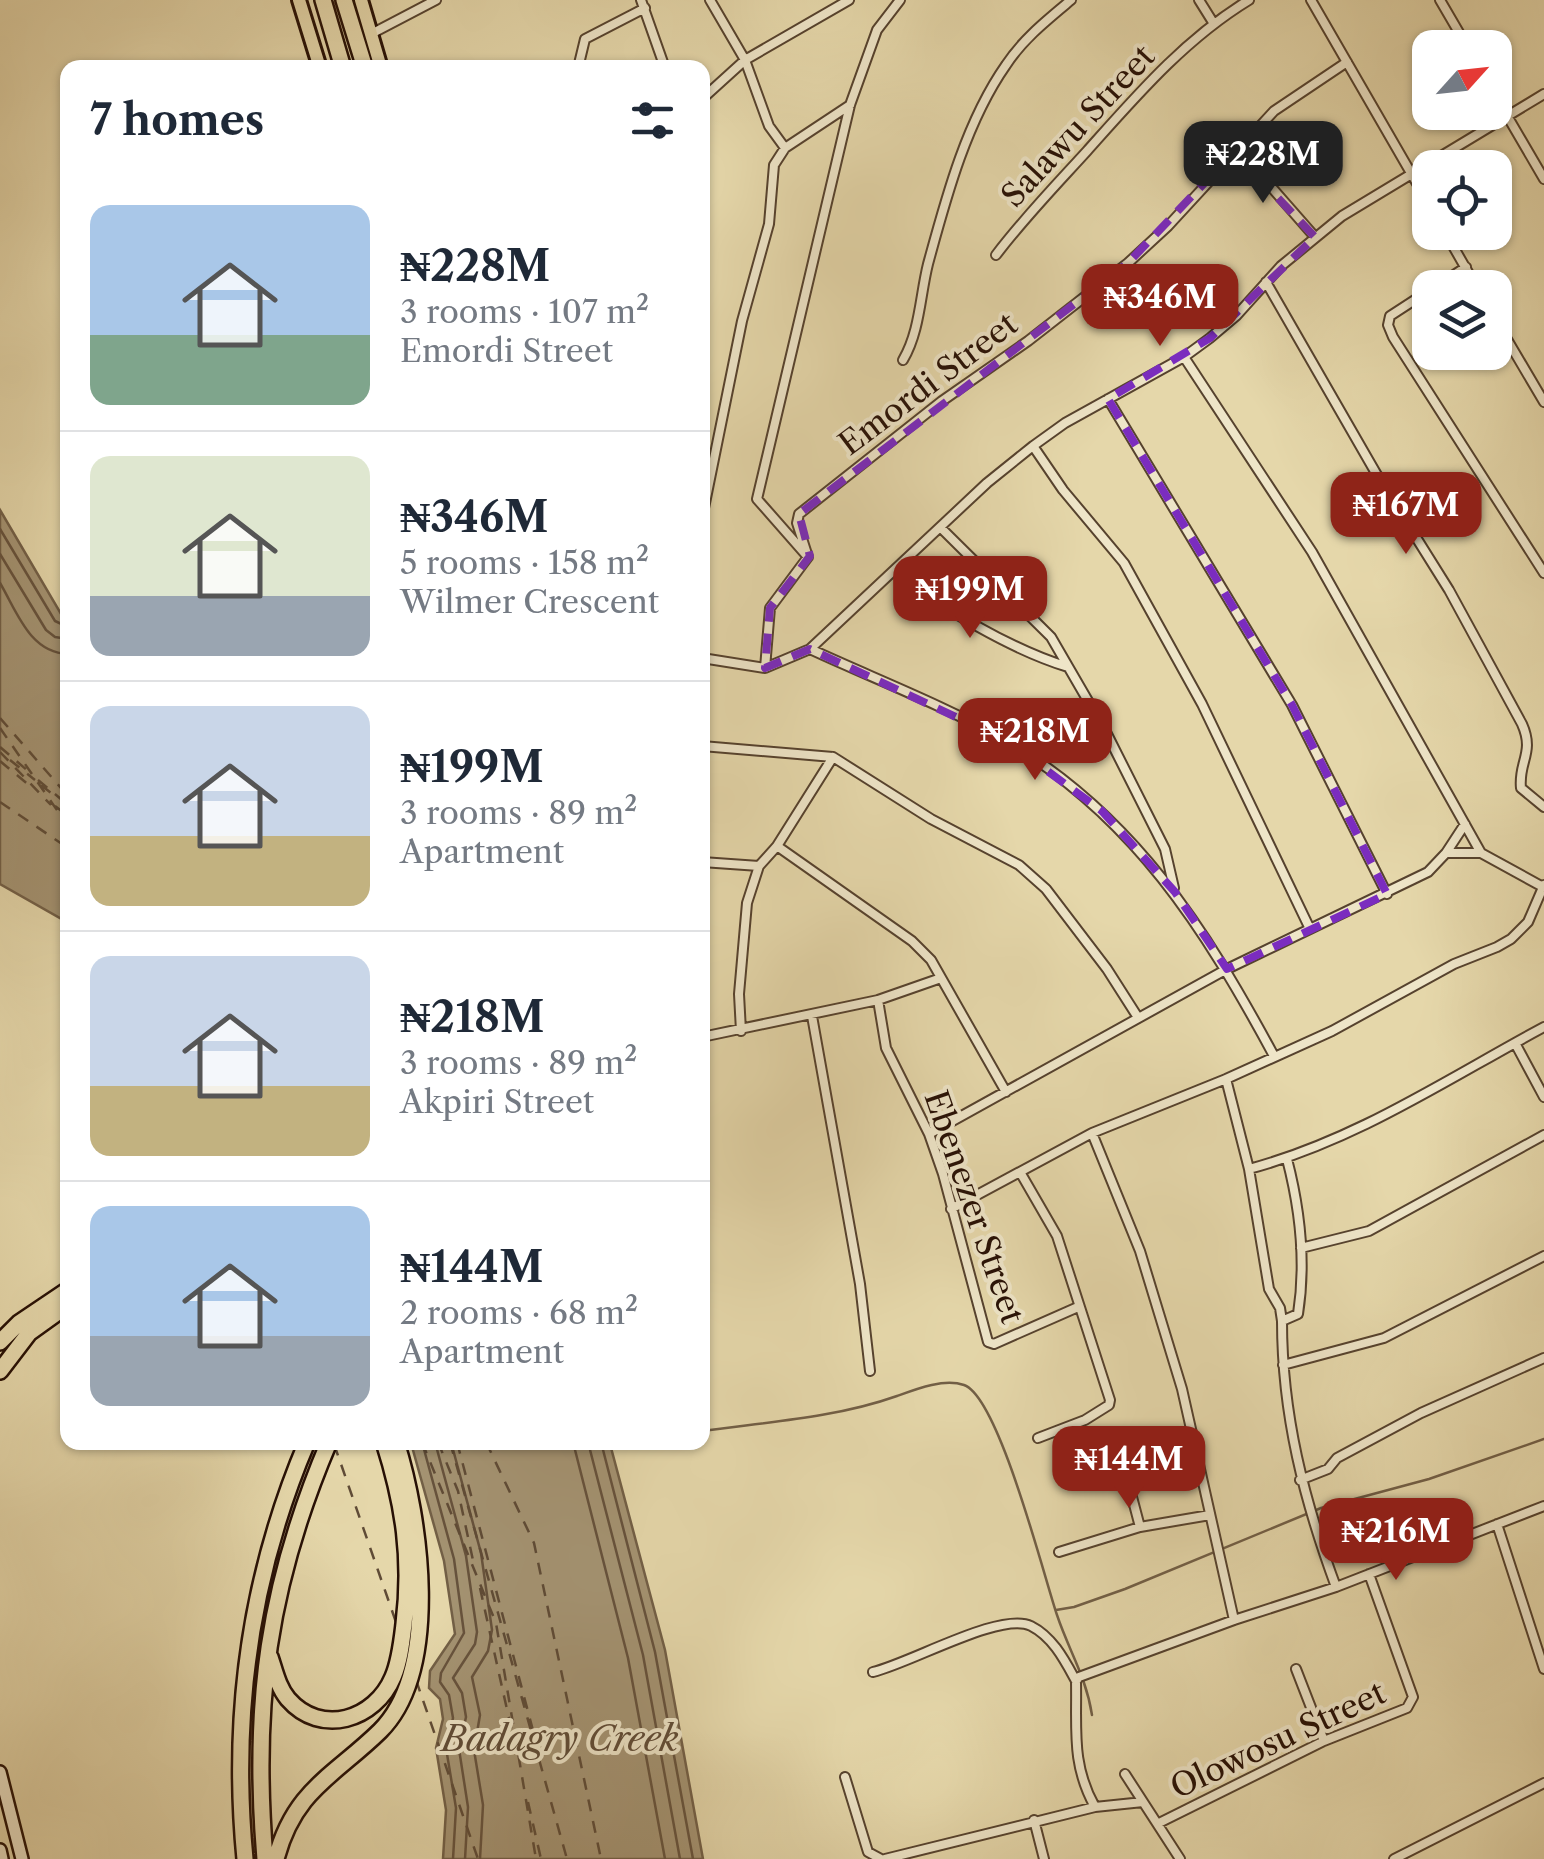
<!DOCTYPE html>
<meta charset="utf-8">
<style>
body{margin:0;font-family:"Libre Caslon Text",serif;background:#f2f2f3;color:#1f2937;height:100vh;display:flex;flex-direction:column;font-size:38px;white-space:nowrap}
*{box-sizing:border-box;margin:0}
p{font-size:32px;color:#747a83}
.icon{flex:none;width:55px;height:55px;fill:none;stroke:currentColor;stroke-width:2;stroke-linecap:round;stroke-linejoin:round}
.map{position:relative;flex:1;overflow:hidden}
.panel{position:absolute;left:60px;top:60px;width:650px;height:1390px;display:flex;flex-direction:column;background:#fff;border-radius:20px;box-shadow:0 2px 8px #0004}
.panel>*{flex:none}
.needle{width:65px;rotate:63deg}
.fabs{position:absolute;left:1412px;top:30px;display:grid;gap:20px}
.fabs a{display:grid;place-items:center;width:100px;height:100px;border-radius:20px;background:#fff;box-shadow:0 2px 8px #0004;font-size:50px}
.price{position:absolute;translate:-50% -85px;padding:0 22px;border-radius:20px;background:#8f2418;color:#fff;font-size:32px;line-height:65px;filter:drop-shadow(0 2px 5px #0008)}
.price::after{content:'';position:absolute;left:50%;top:60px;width:30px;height:22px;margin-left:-15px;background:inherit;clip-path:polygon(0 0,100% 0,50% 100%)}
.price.on{background:#222;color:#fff}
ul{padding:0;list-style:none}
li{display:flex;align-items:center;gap:30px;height:250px;padding:0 30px}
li+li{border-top:2px solid #e0e1e3}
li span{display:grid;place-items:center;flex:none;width:280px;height:200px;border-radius:20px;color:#555}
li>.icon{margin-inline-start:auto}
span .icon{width:120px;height:120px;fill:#fffc;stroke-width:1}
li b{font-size:42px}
h2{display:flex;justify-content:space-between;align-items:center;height:120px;padding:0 30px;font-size:42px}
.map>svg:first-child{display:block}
.water{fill:#a49372;stroke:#725f46;stroke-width:2.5}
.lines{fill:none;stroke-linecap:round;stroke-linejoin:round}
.shore{stroke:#66523c;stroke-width:2.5}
.stream{stroke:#725f46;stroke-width:2.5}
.ferry{stroke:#5f4b36;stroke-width:2.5;stroke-dasharray:12 10;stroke-linecap:butt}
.street-casing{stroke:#56422e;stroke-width:12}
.secondary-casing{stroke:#271005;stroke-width:16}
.primary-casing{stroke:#271005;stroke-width:18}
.highway-casing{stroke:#271005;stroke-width:20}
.street{stroke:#eee5c8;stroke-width:8}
.secondary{stroke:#eee5c8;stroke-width:11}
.primary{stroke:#e5d7aa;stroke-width:12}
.highway{stroke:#e5d7aa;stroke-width:15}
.marked{fill:none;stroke:#7b2cbf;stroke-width:8;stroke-dasharray:20 12;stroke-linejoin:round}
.labels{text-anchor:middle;stroke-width:8;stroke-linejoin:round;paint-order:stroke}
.street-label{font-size:32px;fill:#271005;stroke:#eee5c8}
.water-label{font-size:35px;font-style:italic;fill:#5f4b36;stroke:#eee5c8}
</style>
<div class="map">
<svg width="1544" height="1859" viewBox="0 0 1544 1859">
<rect width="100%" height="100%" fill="#e5d7aa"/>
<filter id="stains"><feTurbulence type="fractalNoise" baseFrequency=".002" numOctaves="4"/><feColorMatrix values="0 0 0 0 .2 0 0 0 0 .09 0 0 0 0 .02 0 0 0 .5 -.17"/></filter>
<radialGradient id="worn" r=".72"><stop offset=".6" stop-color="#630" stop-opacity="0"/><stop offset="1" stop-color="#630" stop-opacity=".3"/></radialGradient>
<path class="water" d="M0 510 67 624V922L0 884Z
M607 1443 610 1444 665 1650 703 1859H443L446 1810 436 1748 443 1719 440 1699 429 1688 430 1671 455 1634 444 1561 411 1443Z"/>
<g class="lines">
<path class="shore" d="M0 529 55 621 68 627
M0 554 46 630 55 637 68 639
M0 583C17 612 30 653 68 654
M422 1442 454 1559 464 1633 441 1673 440 1682 449 1695 453 1718 446 1748 456 1808 453 1859
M435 1442 466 1556 477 1632 475 1644 453 1678 462 1693 466 1717 459 1749 468 1807 465 1859
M451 1442 481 1553 492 1630 488 1651 472 1677 480 1715 474 1750 483 1805 480 1859
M573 1442 628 1658 665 1859
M588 1442 643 1655 680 1859
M601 1442 655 1652 693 1859"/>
<path class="stream" d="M702 1431C767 1422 835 1418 897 1396 916 1389 944 1378 964 1385 999 1397 1044 1577 1057 1615 1069 1651 1086 1676 1092 1715
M610 1444 620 1442
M1056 1610 1074 1607 1125 1589 1321 1508 1429 1479 1544 1439"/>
<path class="ferry" d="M0 718 68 796
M0 728 68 826
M0 747 28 771
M0 752 51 805
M10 760 35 780
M0 761 30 786
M38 780 68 805
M41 785 55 796
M0 802 68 848
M55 806 68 816
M422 1442 496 1623 536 1859
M438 1442 458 1491 474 1565
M450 1442 567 1859
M457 1442 536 1742
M486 1442 534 1543 601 1859
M334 1444 397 1625
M480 1588 514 1741
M416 1680 478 1859
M528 1802 541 1859"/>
<defs>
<path id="street" d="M641 0 665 68
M1199 0 1214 24
M1311 0 1430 206
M1440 0 1468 48
M371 34 436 0
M578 68 585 39 645 8
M1495 95 1544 179
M702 99 745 60 849 0
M785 148 850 105
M1234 152 1258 172 1315 237
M1445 232 1477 288
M996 255C1024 218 1056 185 1087 151 1137 95 1185 39 1249 0
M1266 282 1377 475 1449 590 1522 724C1535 753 1518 762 1521 788L1544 807
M1434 288 1466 267
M1430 290 1390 316 1388 325 1393 337 1544 573
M1495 319 1544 402
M1184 357 1312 552 1481 853 1543 887
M903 360C920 331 920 296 928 264 946 198 966 122 1006 65 1023 39 1047 20 1071 0
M1108 399 1292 705 1387 894
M1033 446 1063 490 1124 563 1202 704 1310 929
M702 518 742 321 769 224 774 165 785 148 769 126 745 60 710 0
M941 528 1051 637 1106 732 1165 849 1174 888
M808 557 757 499 850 105 877 30 900 0
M896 571C939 608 1015 651 1068 667
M810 649 987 483 1033 446 1065 423 1184 357 1210 338 1236 316 1281 266 1342 216 1544 94
M702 658 765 668 810 649C875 679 943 705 1005 740 1134 816 1205 928 1274 1056
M765 668 770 608 808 557 797 523 799 514 942 401 1028 341 1128 263 1168 226 1274 111 1347 62
M702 746 833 757 931 819 1019 865 1046 889 1107 969 1137 1016
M777 846 912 941 931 960 1006 1092
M1446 853 1465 824
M702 862 759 866
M878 1000 886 1048 929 1134 943 1174 988 1342 994 1344 1078 1307
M812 1016 860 1284 870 1371
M741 1031 739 994 747 903 759 866 777 846 833 757
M702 1037 878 1000 941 978
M1515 1043 1544 1097
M1226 1079 1249 1169 1269 1289 1280 1308 1282 1321C1282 1415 1304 1500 1336 1587
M1092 1133 1140 1251 1182 1389 1234 1620
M929 1134 1227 969 1428 872 1446 853H1481
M1249 1169C1357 1140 1447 1079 1544 1027
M1020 1172 1057 1236 1110 1400 1109 1405 1085 1420 1038 1438
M951 1209 1092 1133 1226 1079 1332 1031 1454 964 1497 947 1511 939 1528 922 1544 885
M1301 1248 1369 1231 1544 1135
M1282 1321 1298 1314C1306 1263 1300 1209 1287 1159
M1283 1365 1384 1338 1544 1256
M1118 1444 1140 1527
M1300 1480 1328 1469 1337 1458 1421 1413 1544 1358
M1497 1524 1544 1669
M1059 1552 1140 1527 1210 1515
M1296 1669 1324 1741
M873 1672C911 1663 1001 1611 1031 1626 1053 1637 1065 1661 1076 1681
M1125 1774 1180 1859
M845 1777 868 1852 881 1859
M1095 1807C1071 1764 1077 1729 1076 1681L1079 1677 1234 1620 1336 1587 1544 1506
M1034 1820 1044 1859
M1159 1823 1324 1741 1407 1708 1413 1697 1369 1574
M885 1859 1095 1807 1143 1802
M1394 1859 1544 1783"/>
<path id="secondary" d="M0 1772 22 1859
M0 1850 2 1859"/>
<path id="primary" d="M299 0 320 68
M361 0 381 68"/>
<path id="highway" d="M323 0 343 68
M344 0 365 68
M0 1342 19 1323 68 1290
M0 1371 29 1333 68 1305
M270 1657C275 1672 278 1687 288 1699 321 1737 375 1720 393 1677 400 1661 402 1641 404 1624 412 1559 404 1505 384 1442
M245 1859C231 1715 250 1576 307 1442
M265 1859C252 1705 268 1585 329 1442
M276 1859C294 1790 334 1776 380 1731 442 1669 420 1517 396 1442"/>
</defs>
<use href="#street" class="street-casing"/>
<use href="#secondary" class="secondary-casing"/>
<use href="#primary" class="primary-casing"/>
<use href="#highway" class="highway-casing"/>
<use href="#street" class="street"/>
<use href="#secondary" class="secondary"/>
<use href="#primary" class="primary"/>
<use href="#highway" class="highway"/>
</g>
<path class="marked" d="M1234 152 1315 237 1210 338 1108 399 1292 705 1387 894 1227 969 1175 892 1102 811 1005 740 810 649 765 668 770 608 810 556 799 514 1128 263Z"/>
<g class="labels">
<g class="street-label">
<text transform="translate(1078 126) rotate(-47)" y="11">Salawu Street</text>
<text transform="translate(928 384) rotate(-37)" y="11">Emordi Street</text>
<text transform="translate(974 1207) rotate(71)" y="11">Ebenezer Street</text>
<text transform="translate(1278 1740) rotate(-25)" y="11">Olowosu Street</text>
</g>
<g class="water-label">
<text x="560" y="1751">Badagry Creek</text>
</g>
</g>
<rect width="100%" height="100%" filter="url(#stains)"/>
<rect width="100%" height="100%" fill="url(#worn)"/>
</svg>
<div class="fabs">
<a><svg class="needle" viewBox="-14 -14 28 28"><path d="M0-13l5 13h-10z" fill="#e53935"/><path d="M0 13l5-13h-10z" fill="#747a83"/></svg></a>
<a><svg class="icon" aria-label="locate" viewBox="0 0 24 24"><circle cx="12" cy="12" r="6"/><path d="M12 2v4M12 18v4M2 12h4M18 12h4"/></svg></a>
<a><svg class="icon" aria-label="layers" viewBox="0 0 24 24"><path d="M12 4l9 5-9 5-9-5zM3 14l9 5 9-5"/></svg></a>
</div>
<b class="price on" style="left:1263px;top:206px">₦228M</b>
<b class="price" style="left:1160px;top:349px">₦346M</b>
<b class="price" style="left:1406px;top:557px">₦167M</b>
<b class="price" style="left:970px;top:641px">₦199M</b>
<b class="price" style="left:1035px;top:783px">₦218M</b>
<b class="price" style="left:1129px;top:1511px">₦144M</b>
<b class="price" style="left:1396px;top:1583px">₦216M</b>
<section class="panel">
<h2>7 homes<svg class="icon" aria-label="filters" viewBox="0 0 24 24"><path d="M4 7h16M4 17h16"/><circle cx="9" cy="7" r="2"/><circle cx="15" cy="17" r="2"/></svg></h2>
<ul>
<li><span style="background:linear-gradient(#a9c7e8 65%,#7fa58c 0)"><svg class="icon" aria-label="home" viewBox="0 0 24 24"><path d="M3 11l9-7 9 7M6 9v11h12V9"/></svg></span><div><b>₦228M</b><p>3 rooms · 107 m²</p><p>Emordi Street</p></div></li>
<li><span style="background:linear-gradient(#dfe7d0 70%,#9aa5b1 0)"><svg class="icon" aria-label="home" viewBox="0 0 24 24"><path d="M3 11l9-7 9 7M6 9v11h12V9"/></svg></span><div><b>₦346M</b><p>5 rooms · 158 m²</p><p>Wilmer Crescent</p></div></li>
<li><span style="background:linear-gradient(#c9d6e8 65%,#c2b280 0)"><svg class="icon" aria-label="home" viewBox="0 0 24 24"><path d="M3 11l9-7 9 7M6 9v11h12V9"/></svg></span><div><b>₦199M</b><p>3 rooms · 89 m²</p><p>Apartment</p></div></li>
<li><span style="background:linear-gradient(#c9d6e8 65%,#c2b280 0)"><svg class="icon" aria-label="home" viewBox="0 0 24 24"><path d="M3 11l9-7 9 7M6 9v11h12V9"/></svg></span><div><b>₦218M</b><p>3 rooms · 89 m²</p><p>Akpiri Street</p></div></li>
<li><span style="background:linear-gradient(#a9c7e8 65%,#9aa5b1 0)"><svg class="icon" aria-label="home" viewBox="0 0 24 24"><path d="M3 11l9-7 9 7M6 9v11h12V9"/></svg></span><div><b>₦144M</b><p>2 rooms · 68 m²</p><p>Apartment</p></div></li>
</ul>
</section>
</div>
